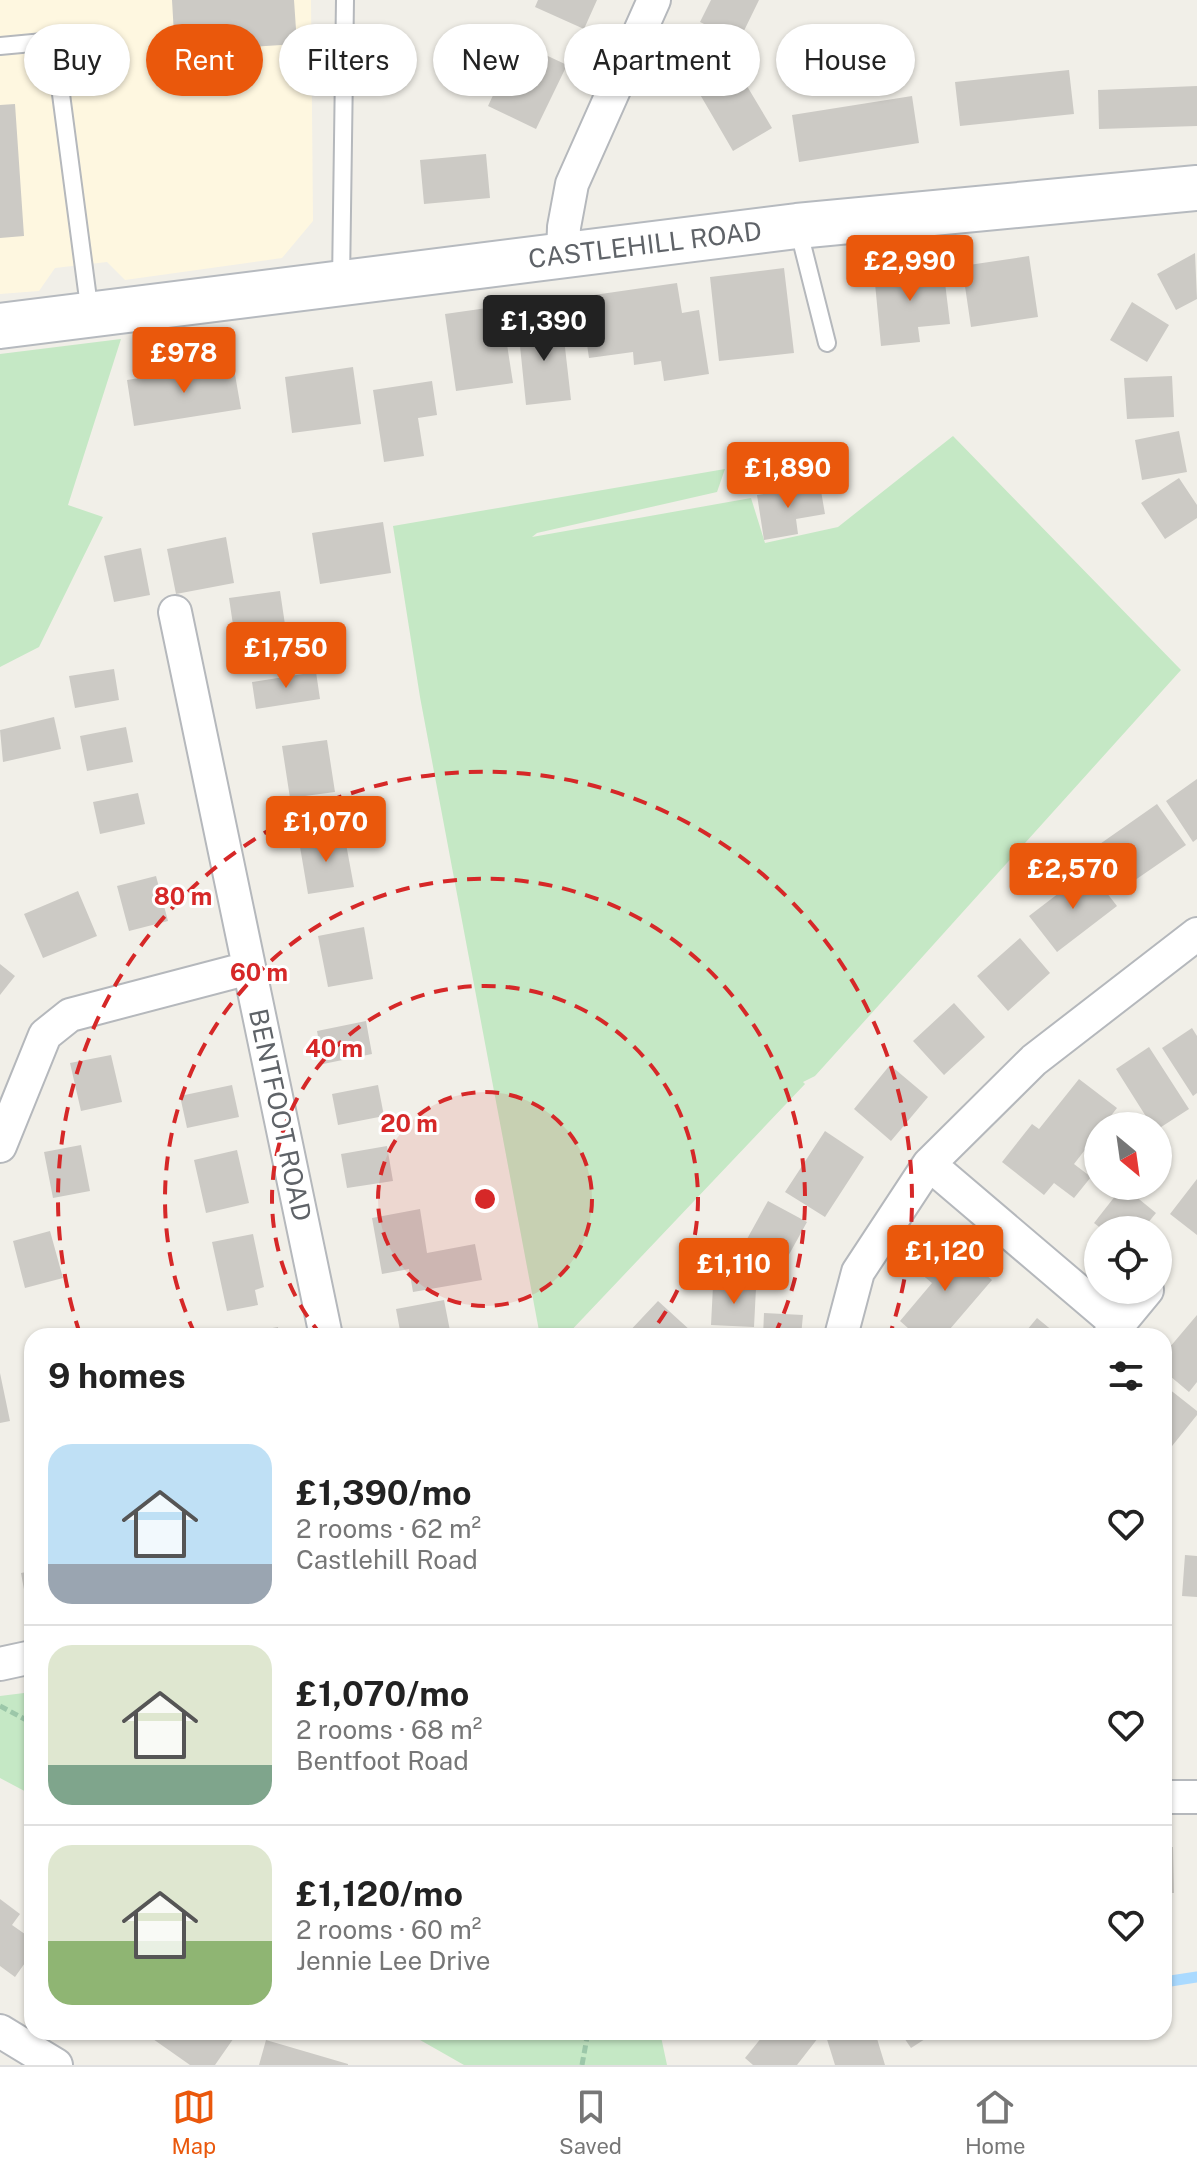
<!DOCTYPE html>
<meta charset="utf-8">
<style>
body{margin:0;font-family:"Public Sans",sans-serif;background:#f6f6f6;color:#222;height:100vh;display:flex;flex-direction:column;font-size:30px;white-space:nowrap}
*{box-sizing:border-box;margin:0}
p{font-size:26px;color:#767676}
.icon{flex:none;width:44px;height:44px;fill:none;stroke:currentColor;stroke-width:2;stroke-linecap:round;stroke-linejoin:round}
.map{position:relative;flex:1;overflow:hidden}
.drawer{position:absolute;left:24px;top:1328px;width:1148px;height:712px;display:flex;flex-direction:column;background:#fff;border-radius:24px;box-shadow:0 2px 6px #0004}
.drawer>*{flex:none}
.guide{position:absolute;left:24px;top:24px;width:1150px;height:72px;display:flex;gap:16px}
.needle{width:52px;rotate:151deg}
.tools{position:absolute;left:1084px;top:1112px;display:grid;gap:16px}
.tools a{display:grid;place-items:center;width:88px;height:88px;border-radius:50%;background:#fff;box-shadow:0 2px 6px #0004;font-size:40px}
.price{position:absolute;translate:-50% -68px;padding:0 18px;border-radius:8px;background:#ea580c;color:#fff;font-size:26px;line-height:52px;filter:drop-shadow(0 2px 4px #0008)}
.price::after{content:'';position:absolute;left:50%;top:48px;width:24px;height:18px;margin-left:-12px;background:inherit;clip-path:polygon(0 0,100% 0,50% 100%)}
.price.selected{background:#222;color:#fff}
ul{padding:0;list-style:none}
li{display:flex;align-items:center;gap:24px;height:200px;padding:0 24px}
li+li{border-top:2px solid #e0e0e0}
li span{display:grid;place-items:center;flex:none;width:224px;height:160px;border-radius:24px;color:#555}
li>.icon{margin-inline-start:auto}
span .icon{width:96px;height:96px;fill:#fffc;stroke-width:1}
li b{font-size:34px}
h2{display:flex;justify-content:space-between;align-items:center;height:96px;padding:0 24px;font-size:34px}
.pill{padding:0 28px;border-radius:36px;background:#fff;box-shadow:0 2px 6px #0004;font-size:28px;line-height:72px}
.pill.selected{background:#ea580c;color:#fff}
.tab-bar{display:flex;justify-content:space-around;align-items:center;height:112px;border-top:2px solid #e0e0e0;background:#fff;font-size:22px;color:#767676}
.tab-bar a{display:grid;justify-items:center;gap:4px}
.tab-bar .selected{color:#ea580c}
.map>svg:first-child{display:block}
.commercial{fill:#fef7e0}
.green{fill:#c5e8c5}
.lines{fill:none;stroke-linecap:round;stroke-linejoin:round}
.stream{stroke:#aadaff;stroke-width:11}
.building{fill:#cccac5}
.service-casing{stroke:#b5b8bc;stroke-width:20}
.minor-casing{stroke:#b5b8bc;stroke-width:36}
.secondary-casing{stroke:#b6babf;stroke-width:48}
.path{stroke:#9cc7a9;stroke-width:5;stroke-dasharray:8 4;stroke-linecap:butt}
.service{stroke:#fff;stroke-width:16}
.minor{stroke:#fff;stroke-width:32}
.secondary{stroke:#fff;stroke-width:44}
.ring{fill:none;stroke:#d62828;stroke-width:4;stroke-dasharray:14 10}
.labels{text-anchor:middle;stroke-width:6;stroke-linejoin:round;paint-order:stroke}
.street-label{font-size:26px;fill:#5f6368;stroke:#fff}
.centre{fill:#d62828;stroke:#fff;stroke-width:4}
.ring-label{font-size:24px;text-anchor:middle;font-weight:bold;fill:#d62828;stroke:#fff;stroke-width:6;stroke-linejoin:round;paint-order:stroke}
</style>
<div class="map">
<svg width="1197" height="2065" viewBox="0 0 1197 2065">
<rect width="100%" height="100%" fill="#f1efe8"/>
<path class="commercial" d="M0 0H311L313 221 282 258 125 280 107 262 55 268 39 291 0 294Z"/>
<path class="green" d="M121 339 68 505 103 517 39 647 0 667V354Z
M953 436 1181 670 815 1076 803 1082 805 1084 566 1336H540L420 697 393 526 725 469 717 492 537 533 532 537 751 498 765 543 838 527Z
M32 1692V1795L0 1778V1696Z
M406 2032H660L667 2065H464Z"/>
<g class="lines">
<path class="stream" d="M1164 1982 1197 1977"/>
</g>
<path class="building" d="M172 0H294L297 44 175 52Z
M538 0H597L584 29 535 7Z
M711 0H759L739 41 700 22Z
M518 42 567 65 536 129 488 106Z
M729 56 772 128 733 151 691 79Z
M1069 70 1074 114 960 126 955 82Z
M1197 86V126L1099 129 1098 90Z
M912 96 919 143 799 162 792 115Z
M15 104 24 236 0 238V105Z
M486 154 490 198 424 204 420 160Z
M1195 253 1197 299 1176 310 1157 274Z
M1029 256 1038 317 971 327 962 266Z
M943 266 950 324 918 327 920 342 881 346 874 273Z
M784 268 794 353 719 361 710 277Z
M677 283 682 313 699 310 709 374 664 381 661 361 634 365 633 352 589 358 580 297Z
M1132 302 1169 325 1147 362 1110 340Z
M501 306 513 383 456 391 445 314Z
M562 321 571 400 526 405 518 326Z
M233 363 241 409 134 426 127 380Z
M353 367 361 424 292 433 285 377Z
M1172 376 1174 417 1127 419 1124 378Z
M432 381 437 415 418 418 424 456 384 462 373 390Z
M1179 431 1187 472 1142 480 1135 440Z
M1179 478 1197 505V518L1165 539 1141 503Z
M820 485 825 514 796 519 798 534 764 540 757 495Z
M383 522 391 573 320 584 312 533Z
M226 537 234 583 176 594 167 549Z
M141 548 150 595 114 602 104 556Z
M280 591 287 638 236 645 229 598Z
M114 669 119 700 75 708 69 676Z
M316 672 320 699 256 709 252 682Z
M54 717 61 749 3 762 0 730Z
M126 727 133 762 87 771 80 736Z
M327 740 335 792 290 798 282 746Z
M1197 779V839L1193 842 1166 801Z
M138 793 145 824 100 834 93 802Z
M1157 804 1186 845 1125 887 1097 846Z
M344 833 354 887 308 894 299 841Z
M1089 870 1117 906 1057 952 1029 916Z
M156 876 168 921 129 931 117 886Z
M78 891 97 936 43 958 24 914Z
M364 927 373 979 328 987 318 936Z
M1020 938 1050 973 1008 1011 977 976Z
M0 964 15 976 0 995Z
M954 1003 985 1037 944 1075 913 1041Z
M366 1021 372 1054 323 1064 317 1031Z
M1192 1028 1197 1036V1093L1193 1096 1162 1048Z
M1149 1047 1189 1109 1158 1129V1126H1152L1116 1069Z
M111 1055 122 1102 81 1111 70 1063Z
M890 1065 928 1097 891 1141 854 1109Z
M1079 1079 1117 1108 1103 1126H1098V1133L1074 1164 1091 1177 1074 1198 1054 1183 1044 1195 1002 1162 1032 1124 1039 1129Z
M232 1085 239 1117 187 1128 180 1096Z
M378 1085 384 1116 338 1125 332 1094Z
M825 1131 864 1157 825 1217 785 1192Z
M81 1145 90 1191 53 1198 44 1152Z
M387 1146 393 1181 347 1188 341 1154Z
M237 1150 249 1203 206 1213 194 1160Z
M1197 1179V1235L1170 1214Z
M1123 1186 1156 1213 1142 1230H1103L1094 1223Z
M768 1201 807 1222 786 1260 747 1239Z
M420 1209 427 1253 475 1244 482 1280 413 1292 409 1269 382 1274 372 1218Z
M50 1231 63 1278 25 1288 13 1241Z
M253 1234 264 1287 255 1290 258 1305 227 1311 212 1242Z
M947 1242 992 1280 944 1336H917L900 1321 932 1283 920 1273Z
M713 1286 756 1288 754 1327 711 1325Z
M444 1300 451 1336H401L396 1309Z
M658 1301 691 1331 687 1336H625Z
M764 1313 803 1315 801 1336H763Z
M1197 1315V1382L1189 1392 1164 1371V1354Z
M1037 1318 1059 1336H1022Z
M278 1327 279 1336H239V1334Z
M0 1373 10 1421 0 1423Z
M1164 1385 1197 1411V1415L1164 1456Z
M1185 1555 1197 1556V1597L1182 1596Z
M32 1571V1616L29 1617 21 1573Z
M1164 1847H1173L1174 1893H1164Z
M0 1899 20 1914 12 1925 32 1939V1953L15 1977 0 1966Z
M143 2032H238L215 2065H190Z
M766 2032H810L818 2038 797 2065H753L745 2058Z
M875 2032 885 2065H835L825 2033Z
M900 2032H936L911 2048Z
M266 2040 348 2064V2065H259Z"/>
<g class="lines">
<defs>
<path id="service" d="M0 46 54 41 90 314
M798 228 827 343
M341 282 345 0"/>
<path id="minor" d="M563 255 564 227 572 184 654 0
M175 612 326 1336
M0 1146 45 1035 70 1015 249 968
M929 1164 1117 1324
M841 1336 858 1272 929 1164 1034 1060 1197 934
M1109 1336 1147 1290
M0 1664 32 1657
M1164 1797H1197
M0 2031 56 2065"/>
<path id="secondary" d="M0 326 797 226 1197 188"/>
</defs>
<use href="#service" class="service-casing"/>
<use href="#minor" class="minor-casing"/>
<use href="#secondary" class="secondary-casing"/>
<path class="path" d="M0 1706 32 1723
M582 2065 588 2032"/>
<use href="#service" class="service"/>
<use href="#minor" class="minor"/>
<use href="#secondary" class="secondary"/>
</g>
<circle cx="485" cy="1199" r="107" fill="#d62828" fill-opacity=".12"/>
<g class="ring">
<circle cx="485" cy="1199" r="107"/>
<path d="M322 1336A213 213 0 1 1 648 1336"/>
<path d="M195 1334A320 320 0 1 1 775 1334"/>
<path d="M80 1334A427 427 0 1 1 890 1334"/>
</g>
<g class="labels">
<g class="street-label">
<text transform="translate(645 245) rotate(-7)" y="9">CASTLEHILL ROAD</text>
<text transform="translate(280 1115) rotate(78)" y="9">BENTFOOT ROAD</text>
</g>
</g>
<circle cx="485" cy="1199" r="12" class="centre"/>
<g class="ring-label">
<text x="183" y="905">80 m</text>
<text x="259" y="981">60 m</text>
<text x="334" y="1057">40 m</text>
<text x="409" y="1132">20 m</text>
</g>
</svg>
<div class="tools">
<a><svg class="needle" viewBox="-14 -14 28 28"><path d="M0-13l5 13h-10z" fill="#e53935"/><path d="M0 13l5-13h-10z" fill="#767676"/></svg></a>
<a><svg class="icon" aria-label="locate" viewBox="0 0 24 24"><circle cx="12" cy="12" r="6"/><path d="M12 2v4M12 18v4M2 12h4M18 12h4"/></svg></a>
</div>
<b class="price" style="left:910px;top:303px">£2,990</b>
<b class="price selected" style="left:544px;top:363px">£1,390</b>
<b class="price" style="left:184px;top:395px">£978</b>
<b class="price" style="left:788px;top:510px">£1,890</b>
<b class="price" style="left:286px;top:690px">£1,750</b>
<b class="price" style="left:326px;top:864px">£1,070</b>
<b class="price" style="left:1073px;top:911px">£2,570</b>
<b class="price" style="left:945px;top:1293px">£1,120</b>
<b class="price" style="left:734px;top:1306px">£1,110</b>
<div class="guide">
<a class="pill">Buy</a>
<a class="pill selected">Rent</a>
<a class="pill">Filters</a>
<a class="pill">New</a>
<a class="pill">Apartment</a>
<a class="pill">House</a>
</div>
<section class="drawer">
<h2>9 homes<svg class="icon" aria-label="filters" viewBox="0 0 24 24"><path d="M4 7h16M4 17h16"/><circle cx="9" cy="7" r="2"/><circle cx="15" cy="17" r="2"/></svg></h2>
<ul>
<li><span style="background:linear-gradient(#bfe0f5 75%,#9aa5b1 0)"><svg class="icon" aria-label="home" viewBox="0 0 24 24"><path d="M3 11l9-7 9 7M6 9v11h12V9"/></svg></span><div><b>£1,390/mo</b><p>2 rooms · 62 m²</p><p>Castlehill Road</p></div><svg class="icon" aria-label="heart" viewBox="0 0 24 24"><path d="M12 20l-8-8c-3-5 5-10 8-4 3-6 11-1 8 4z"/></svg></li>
<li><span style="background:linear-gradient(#dfe7d0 75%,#7fa58c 0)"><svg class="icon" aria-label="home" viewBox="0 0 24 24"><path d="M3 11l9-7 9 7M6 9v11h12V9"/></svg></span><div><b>£1,070/mo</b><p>2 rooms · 68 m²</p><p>Bentfoot Road</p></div><svg class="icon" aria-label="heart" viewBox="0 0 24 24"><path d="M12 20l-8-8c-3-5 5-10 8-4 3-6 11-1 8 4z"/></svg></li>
<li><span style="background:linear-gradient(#dfe7d0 60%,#8fb573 0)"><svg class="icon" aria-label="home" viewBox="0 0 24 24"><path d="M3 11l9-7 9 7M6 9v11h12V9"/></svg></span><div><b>£1,120/mo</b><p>2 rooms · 60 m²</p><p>Jennie Lee Drive</p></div><svg class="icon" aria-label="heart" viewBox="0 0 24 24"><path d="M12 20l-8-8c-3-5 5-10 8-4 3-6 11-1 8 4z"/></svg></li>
</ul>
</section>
</div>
<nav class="tab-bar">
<a class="selected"><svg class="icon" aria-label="map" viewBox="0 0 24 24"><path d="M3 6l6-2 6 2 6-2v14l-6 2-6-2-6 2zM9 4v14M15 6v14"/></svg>Map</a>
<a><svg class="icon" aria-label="saved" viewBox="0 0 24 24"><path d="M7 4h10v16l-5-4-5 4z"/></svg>Saved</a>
<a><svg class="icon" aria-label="home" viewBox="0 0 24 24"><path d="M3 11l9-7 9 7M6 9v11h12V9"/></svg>Home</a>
</nav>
